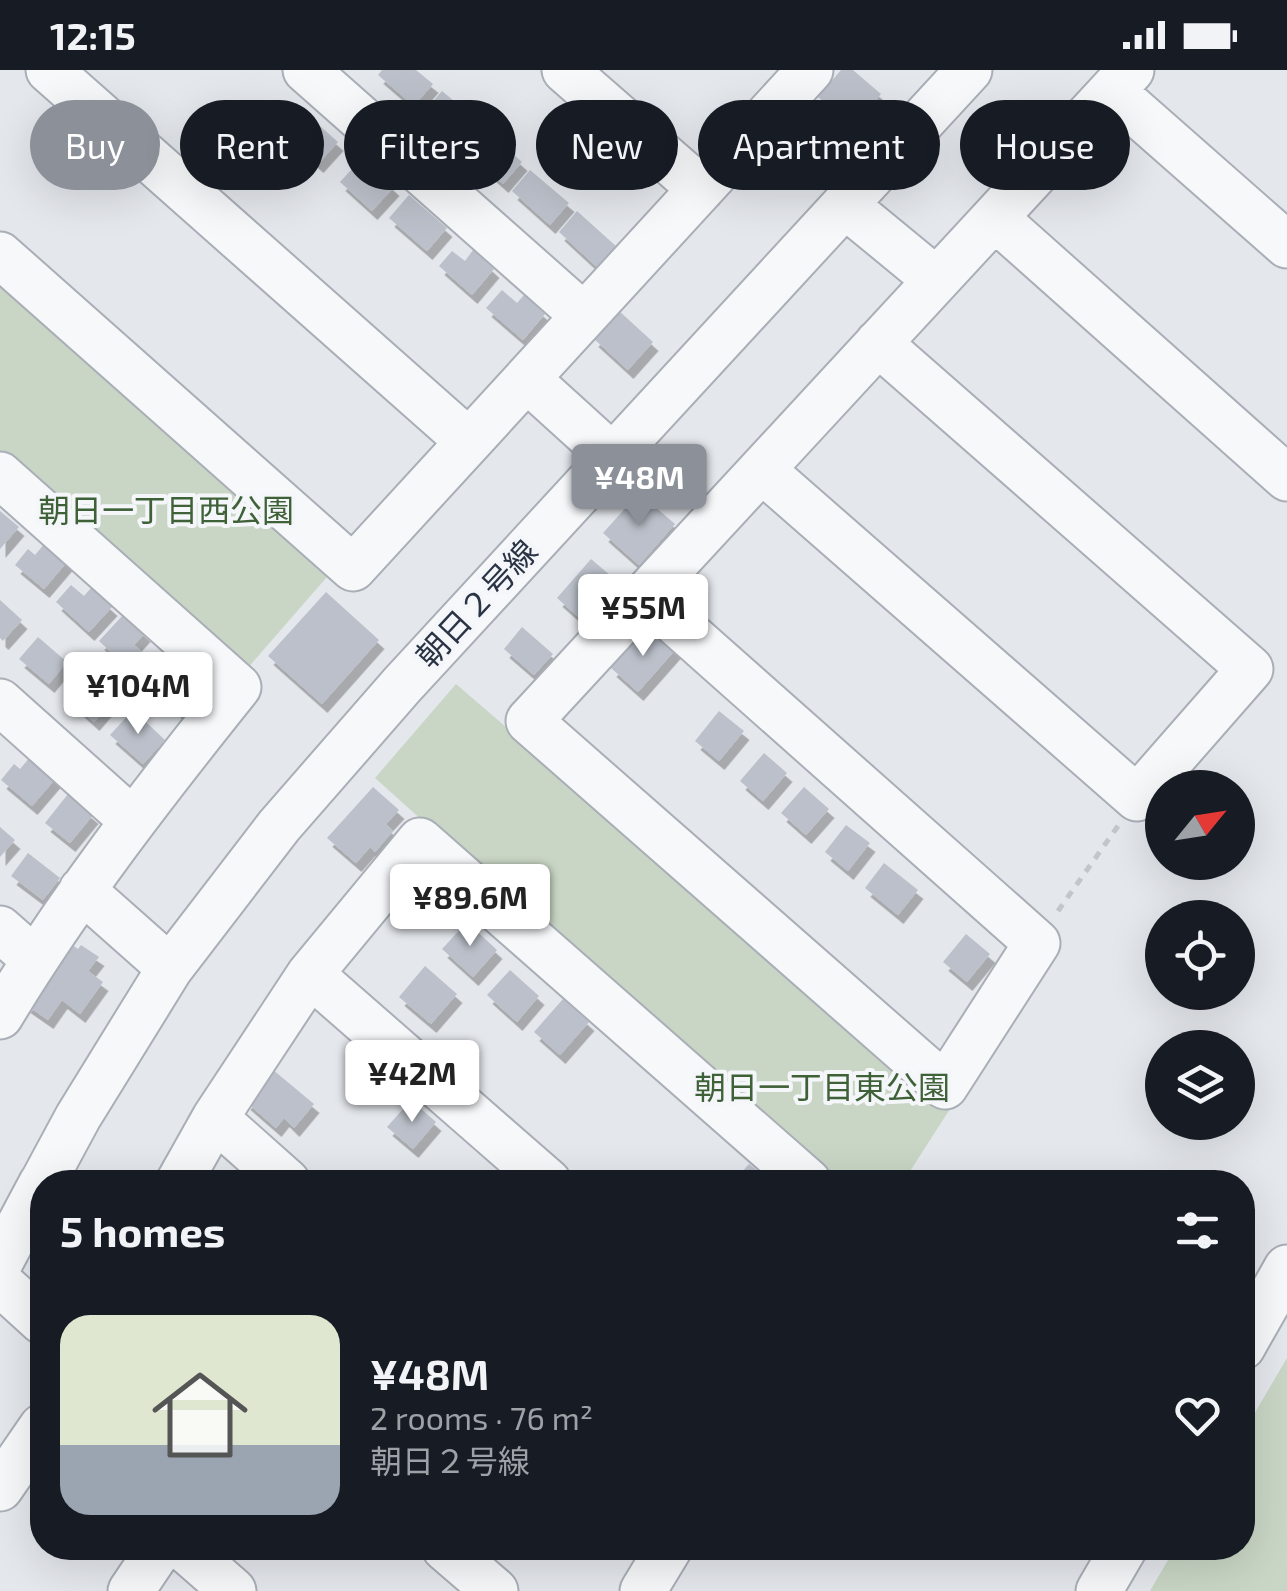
<!DOCTYPE html>
<meta charset="utf-8">
<style>
body{margin:0;font-family:"Exo 2","Noto Sans JP",sans-serif;background:#20242c;color:#f1f3f6;height:100vh;display:flex;flex-direction:column;font-size:38px;white-space:nowrap}
*{box-sizing:border-box;margin:0}
p{font-size:32px;color:#9ea1a6}
.icon{flex:none;width:55px;height:55px;fill:none;stroke:currentColor;stroke-width:2;stroke-linecap:round;stroke-linejoin:round}
.map{position:relative;flex:1;overflow:hidden}
.drawer{position:absolute;left:30px;top:1100px;width:1225px;height:390px;display:flex;flex-direction:column;background:#171b24;border-radius:40px;box-shadow:0 10px 40px #0002}
.drawer>*{flex:none}
.guide{position:absolute;left:30px;top:30px;width:1228px;height:90px;display:flex;gap:20px}
.needle{width:65px;rotate:60deg}
.buttons{position:absolute;left:1145px;top:700px;display:grid;gap:20px}
.buttons a{display:grid;place-items:center;width:110px;height:110px;border-radius:50%;background:#171b24;box-shadow:0 10px 40px #0002;font-size:50px}
.price{position:absolute;translate:-50% -85px;padding:0 22px;border-radius:10px;background:#fff;color:#222;font-size:32px;line-height:65px;filter:drop-shadow(0 2px 5px #0008)}
.price::after{content:'';position:absolute;left:50%;top:60px;width:30px;height:22px;margin-left:-15px;background:inherit;clip-path:polygon(0 0,100% 0,50% 100%)}
.price.active{background:#8c9099;color:#fff}
ul{padding:0;list-style:none}
li{display:flex;align-items:center;gap:30px;height:250px;padding:0 30px}
li span{display:grid;place-items:center;flex:none;width:280px;height:200px;border-radius:30px;color:#555}
li>.icon{margin-inline-start:auto}
span .icon{width:120px;height:120px;fill:#fffc;stroke-width:1}
li b{font-size:42px}
h2{display:flex;justify-content:space-between;align-items:center;height:120px;padding:0 30px;font-size:42px}
.chip{padding:0 35px;border-radius:45px;background:#171b24;box-shadow:0 10px 40px #0002;font-size:35px;line-height:90px}
.chip.active{background:#8c9099;color:#fff}
.status{display:flex;justify-content:space-between;align-items:center;height:70px;padding:0 50px;background:#171b24;direction:ltr}
.status svg{height:28px;fill:currentColor}
.map>svg:first-child{display:block}
.green{fill:#c9d6c5}
.building{fill:#bbc0ca;filter:url(#shadow)}
.lines{fill:none;stroke-linecap:round;stroke-linejoin:round}
.minor-casing{stroke:#a9aeb7;stroke-width:49}
.path{stroke:#c2c5cb;stroke-width:5;stroke-dasharray:8 8;stroke-linecap:butt}
.minor{stroke:#f7f8fa;stroke-width:45}
.labels{text-anchor:middle;stroke-width:8;stroke-linejoin:round;paint-order:stroke}
.park-label{font-size:32px;fill:#3f6138;stroke:#f4f6f9}
.street-label{font-size:32px;fill:#2b3445;stroke:#f4f6f9}
</style>
<div class="status"><b>12:15</b><svg viewBox="0 0 49 12"><path d="M0 12V9h3v3zM5 12V6h3v6zM10 12V3h3v9zM15 12V0h3v12zM26 1h20v11H26zM47 4h2v5h-2z"/></svg></div>
<div class="map">
<svg width="1287" height="1521" viewBox="0 0 1287 1521">
<defs>
<filter id="shadow"><feDropShadow dx="5.5" dy="9" stdDeviation="0" flood-color="#0004"/></filter>
</defs>
<rect width="100%" height="100%" fill="#e4e7ec"/>
<path class="green" d="M0 203 333 500 245 601 0 383Z
M456 614 950 1039 903 1112H826L375 708Z
M1287 1288V1521H1150L1175 1478H1242L1243 1363Z"/>
<path class="building" d="M382 0H416L433 14 414 36 378 5Z
M841 0H853L881 24 854 57 818 27Z
M442 21 478 51 459 73 423 43Z
M302 40 338 72 318 94 282 62Z
M485 59 522 92 503 114 466 81Z
M362 88 394 117 372 141 340 112Z
M530 100 569 133 550 155 512 121Z
M409 125 447 158 427 181 389 148Z
M577 141 617 177 598 198 559 162Z
M473 180 494 199 472 225 439 196 452 181 465 191Z
M502 220 517 233 524 225 545 244 523 270 486 238Z
M618 240 653 272 628 300 593 268Z
M639 423 675 454 639 495 603 463Z
M0 441 19 457 0 479Z
M45 473 67 492 44 519 15 495 28 479 35 485Z
M591 489 624 517 590 557 557 528Z
M71 515 84 526 91 518 112 537 89 562 56 532Z
M326 522 379 570 322 634 268 586Z
M0 530 22 550 3 571 0 568Z
M124 544 145 563 134 575 143 583 129 599 99 571Z
M522 557 553 584 534 605 504 579Z
M646 559H653L676 579 638 622 611 598Z
M38 567 67 592 49 614 19 589Z
M174 596 200 620 180 643 153 619Z
M82 604 112 631 94 652 64 625Z
M133 640 165 670 143 694 110 665Z
M719 641 744 661 719 691 695 671Z
M764 683 787 703 763 731 740 711Z
M31 686 56 708 32 736 1 710 14 694 20 699Z
M373 717 399 740 386 754 393 761 375 782 370 777 356 793 327 768Z
M804 717 829 739 806 765 781 743Z
M68 724 93 745 70 773 45 753Z
M846 755 870 773 848 801 825 782Z
M0 757 15 770 0 787Z
M28 783 60 808 43 830 11 806Z
M884 793 918 820 898 845 865 818Z
M467 852 497 880 473 907 442 879Z
M966 864 990 884 967 912 943 892Z
M69 873 78 879 81 875 99 887 88 901 103 912 80 944 62 930 48 950 25 934Z
M425 896 457 924 431 954 399 927Z
M510 900 539 926 517 952 487 925Z
M563 929 589 952 560 985 534 962Z
M272 999 314 1034 294 1058 284 1048 276 1058 245 1031Z
M411 1030 436 1052 413 1079 387 1057Z
M749 1094 772 1112H733Z"/>
<g class="lines">
<defs>
<path id="minor" d="M49 0 468 371
M306 0 584 246
M565 0 701 119
M1112 21 1287 175
M845 135 935 209
M995 148 1287 408
M0 185 353 498 810 0
M527 309 613 387
M762 400 1137 728 1250 599 878 273
M0 405 238 617C153 723 70 830 0 946
M647 527 1037 873 945 1016 529 651 1131 0
M0 632 132 750
M82 820 170 898
M0 859 34 889
M310 904 548 1112
M215 1048 287 1112
M43 1112 78 1047 170 898 279 756 402 615 969 0
M179 1112 215 1048 310 904 420 771 808 1112
M0 1192 42 1113
M0 1213 42 1251
M1242 1277 1287 1198
M0 1418 42 1357
M184 1478 233 1521
M445 1478 495 1521
M131 1521 160 1478
M643 1521 669 1478
M1099 1521 1124 1478"/>
</defs>
<use href="#minor" class="minor-casing"/>
<path class="path" d="M1058 841 1118 756"/>
<use href="#minor" class="minor"/>
</g>
<g class="labels">
<g class="park-label">
<text x="166" y="452">朝日一丁目西公園</text>
<text x="822" y="1029">朝日一丁目東公園</text>
</g>
<g class="street-label">
<text transform="translate(477 534) rotate(-47)" y="11">朝日２号線</text>
</g>
</g>
</svg>
<div class="buttons">
<a><svg class="needle" viewBox="-14 -14 28 28"><path d="M0-13l5 13h-10z" fill="#e53935"/><path d="M0 13l5-13h-10z" fill="#9ea1a6"/></svg></a>
<a><svg class="icon" aria-label="locate" viewBox="0 0 24 24"><circle cx="12" cy="12" r="6"/><path d="M12 2v4M12 18v4M2 12h4M18 12h4"/></svg></a>
<a><svg class="icon" aria-label="layers" viewBox="0 0 24 24"><path d="M12 4l9 5-9 5-9-5zM3 14l9 5 9-5"/></svg></a>
</div>
<b class="price active" style="left:639px;top:459px">¥48M</b>
<b class="price" style="left:643px;top:589px">¥55M</b>
<b class="price" style="left:138px;top:667px">¥104M</b>
<b class="price" style="left:470px;top:879px">¥89.6M</b>
<b class="price" style="left:412px;top:1055px">¥42M</b>
<div class="guide">
<a class="chip active">Buy</a>
<a class="chip">Rent</a>
<a class="chip">Filters</a>
<a class="chip">New</a>
<a class="chip">Apartment</a>
<a class="chip">House</a>
</div>
<section class="drawer">
<h2>5 homes<svg class="icon" aria-label="filters" viewBox="0 0 24 24"><path d="M4 7h16M4 17h16"/><circle cx="9" cy="7" r="2"/><circle cx="15" cy="17" r="2"/></svg></h2>
<ul>
<li><span style="background:linear-gradient(#dfe7d0 65%,#9aa5b1 0)"><svg class="icon" aria-label="home" viewBox="0 0 24 24"><path d="M3 11l9-7 9 7M6 9v11h12V9"/></svg></span><div><b>¥48M</b><p>2 rooms · 76 m²</p><p>朝日２号線</p></div><svg class="icon" aria-label="heart" viewBox="0 0 24 24"><path d="M12 20l-8-8c-3-5 5-10 8-4 3-6 11-1 8 4z"/></svg></li>
</ul>
</section>
</div>
